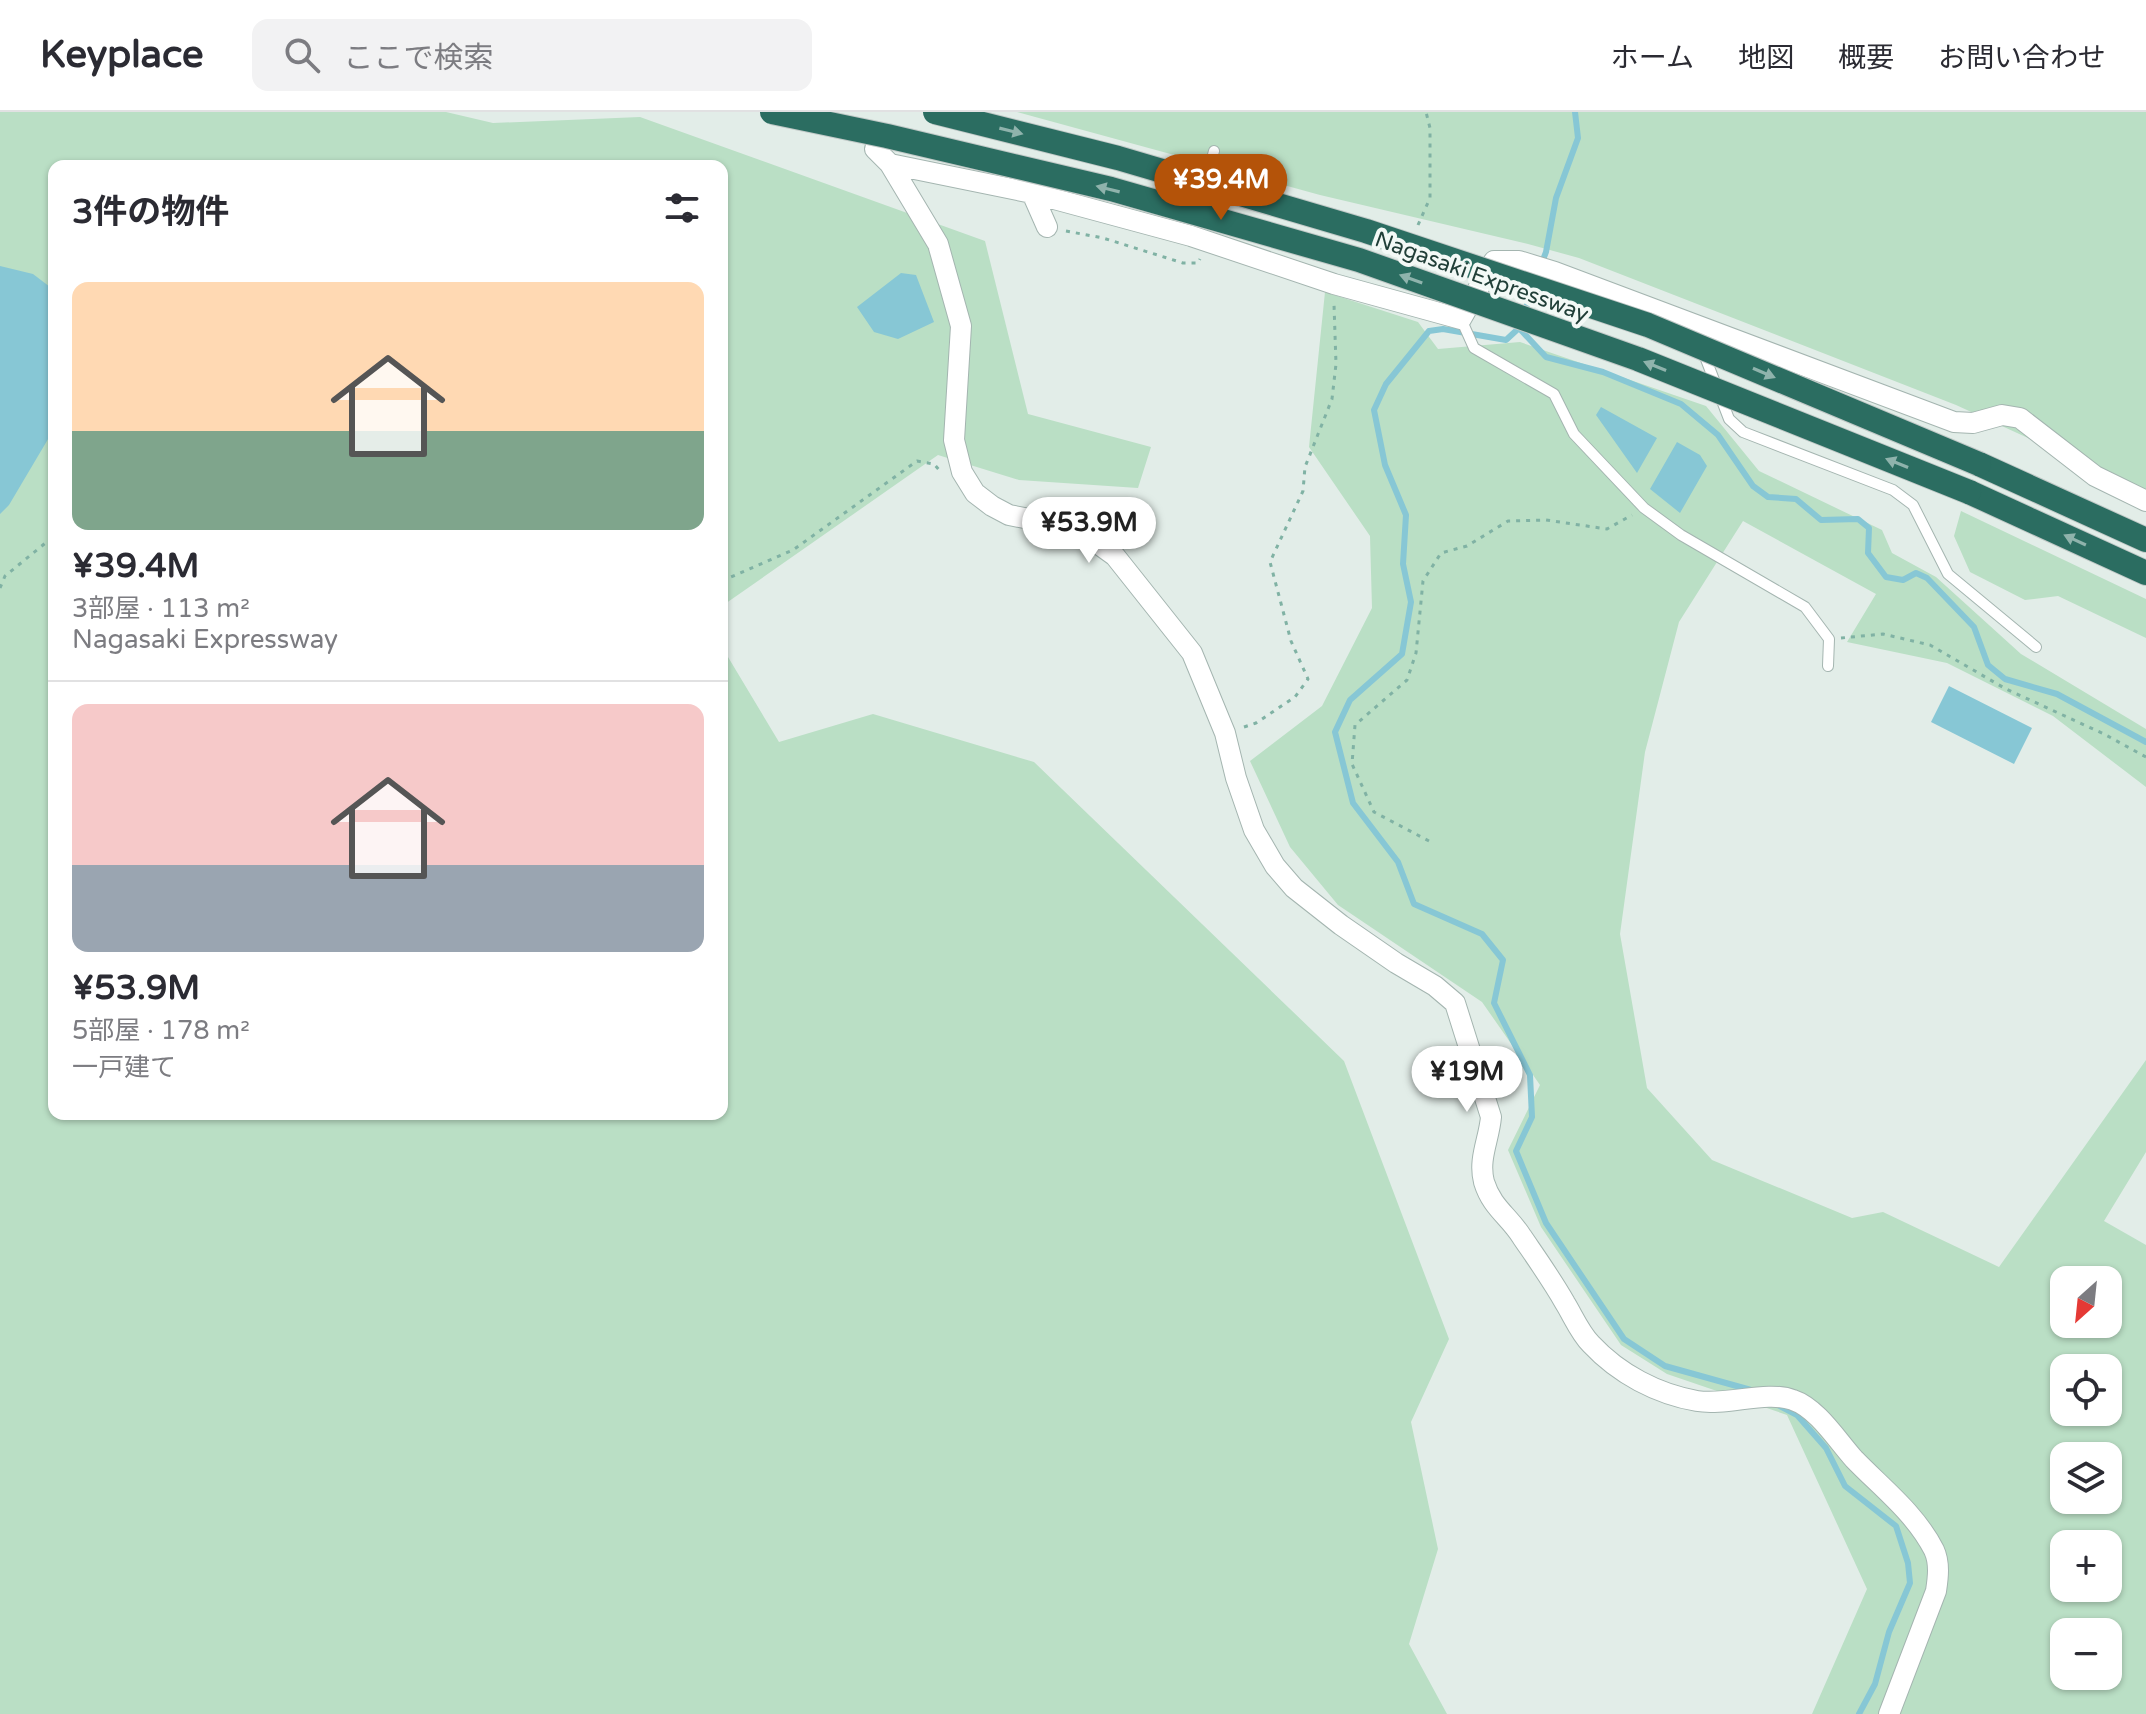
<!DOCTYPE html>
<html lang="ja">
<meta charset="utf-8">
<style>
body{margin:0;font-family:"Varela Round","Noto Sans JP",sans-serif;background:#f2f2f3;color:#2b2b33;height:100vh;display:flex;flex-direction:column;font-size:30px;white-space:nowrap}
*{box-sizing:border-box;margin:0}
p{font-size:26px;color:#7c7c81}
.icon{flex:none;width:44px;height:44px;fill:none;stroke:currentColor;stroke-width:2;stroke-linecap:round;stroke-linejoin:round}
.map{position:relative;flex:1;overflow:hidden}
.panel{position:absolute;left:48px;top:48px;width:680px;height:960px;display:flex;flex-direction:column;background:#fff;border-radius:16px;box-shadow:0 2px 6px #0004}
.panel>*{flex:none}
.needle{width:52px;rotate:207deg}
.buttons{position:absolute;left:2050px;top:1154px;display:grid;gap:16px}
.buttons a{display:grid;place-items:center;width:72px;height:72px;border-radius:16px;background:#fff;box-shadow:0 2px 6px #0004;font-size:40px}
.price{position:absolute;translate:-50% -68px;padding:0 18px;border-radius:28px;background:#fff;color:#222;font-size:26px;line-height:52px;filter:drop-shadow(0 2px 4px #0008)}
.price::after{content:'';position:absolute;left:50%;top:48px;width:24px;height:18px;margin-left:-12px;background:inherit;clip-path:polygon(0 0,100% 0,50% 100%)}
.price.current{background:#b45309;color:#fff}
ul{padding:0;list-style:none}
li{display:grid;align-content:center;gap:16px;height:424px;padding:0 24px}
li+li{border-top:2px solid #e1e1e2}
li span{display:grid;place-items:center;height:248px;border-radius:16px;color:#555}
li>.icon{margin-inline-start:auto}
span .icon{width:144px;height:144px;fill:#fffc;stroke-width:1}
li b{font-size:34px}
h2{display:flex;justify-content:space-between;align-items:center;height:96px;padding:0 24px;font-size:34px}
header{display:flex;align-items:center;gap:48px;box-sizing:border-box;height:112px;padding:0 40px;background:#fff;border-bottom:2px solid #e1e1e2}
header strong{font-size:38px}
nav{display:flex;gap:44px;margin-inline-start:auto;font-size:28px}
.search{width:560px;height:72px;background:#f2f2f3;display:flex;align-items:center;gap:20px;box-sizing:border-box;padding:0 28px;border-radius:16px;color:#7c7c81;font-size:30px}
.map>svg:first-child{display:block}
.green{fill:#badfc5;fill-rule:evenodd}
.water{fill:#87c7d5}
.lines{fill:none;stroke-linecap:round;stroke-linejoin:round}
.stream{stroke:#87c7d5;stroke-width:6}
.lane-casing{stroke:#a4b5b0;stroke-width:12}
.street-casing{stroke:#a4b5b0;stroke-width:22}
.highway-casing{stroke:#c1c9c7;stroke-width:26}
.path{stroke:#80b2a4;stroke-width:3;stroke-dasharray:4 6;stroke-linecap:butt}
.lane{stroke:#fff;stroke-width:10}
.street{stroke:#fff;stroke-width:20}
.highway{stroke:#2b6d61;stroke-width:24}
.highway-bridge-casing{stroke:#c1c9c7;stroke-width:26;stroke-linecap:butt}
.highway-bridge{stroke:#2b6d61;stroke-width:24}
.oneway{fill:#8fb3ac}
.labels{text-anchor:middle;stroke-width:8;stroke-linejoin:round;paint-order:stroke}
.street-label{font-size:22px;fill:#213f38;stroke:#f3f9f6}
</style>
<header>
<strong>Keyplace</strong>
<div class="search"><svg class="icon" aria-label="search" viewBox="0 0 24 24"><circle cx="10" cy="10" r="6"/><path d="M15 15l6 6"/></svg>ここで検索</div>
<nav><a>ホーム</a><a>地図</a><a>概要</a><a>お問い合わせ</a></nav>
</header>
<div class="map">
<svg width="2146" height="1602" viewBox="0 0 2146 1602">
<rect width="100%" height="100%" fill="#e2ede8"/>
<path class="green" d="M0 0H446L493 11 640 5 985 129 1028 302 1151 335 1138 376 1019 368 938 343 722 494V54H54V1002H722V535L779 630 873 602 1034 650 1344 949 1449 1227 1411 1310 1438 1437 1409 1532 1447 1602H0Z
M1017 0H2146V380L1956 293 1579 146 1528 132 1320 83Z
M1325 180 1418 210 1438 237 1520 230 1706 294 1759 359 1882 418 1892 441 1936 465 2021 542 2146 617V675L2053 604 1947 551 1847 530 1876 482 1743 409 1679 510 1645 640 1620 822 1647 976 1712 1048 1852 1106 1883 1100 1999 1155 2146 948V1040L2104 1109 2146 1133V1602H1812L1867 1477 1787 1303 1667 1262 1621 1233 1541 1115 1508 1038 1540 973 1482 890 1338 793 1290 735 1250 649 1322 594 1372 496 1370 424 1309 335ZM2064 1168H2108V1212H2064ZM2064 1256H2108V1300H2064ZM2064 1344H2108V1388H2064ZM2064 1432H2108V1476H2064ZM2064 1520H2108V1564H2064Z
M1961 399 2146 487V526L2058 484 2025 488 1970 460 1954 424Z"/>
<path class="water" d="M0 154 33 162 54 178V317L9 393 0 402Z
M901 161 916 163 934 210 898 227 874 220 857 195Z
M1601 295 1657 326 1637 361 1596 303Z
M1677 330 1700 343 1707 354 1680 401 1650 377Z
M1949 574 2032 616 2014 652 1931 610Z"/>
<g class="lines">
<path class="stream" d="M1541 153 1546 140 1556 86 1578 26 1575 0
M1524 202 1532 178
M1520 212 1519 216 1506 228 1443 217 1429 219 1386 272 1374 298 1385 353 1406 403 1403 452 1411 490 1402 542 1350 588 1335 620 1353 691 1398 750 1414 792 1482 822 1503 848 1494 891 1530 963 1532 1005 1516 1039 1546 1111 1624 1227 1665 1254 1751 1278
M1519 216 1546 245 1603 260 1681 292 1718 323 1753 374 1768 385 1796 387 1821 408 1858 407 1869 416 1868 441 1886 465 1903 468 1916 461 1927 466 1974 515 1988 553 2005 567 2057 582 2146 630
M1778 1293 1797 1303 1826 1336 1845 1374 1896 1414 1908 1451 1910 1471 1889 1520 1875 1572 1859 1602"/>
<defs>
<path id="lane" d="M1197 102 1214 39
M1461 207 1474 236 1554 282 1574 322 1644 396 1681 423 1805 495 1829 527 1828 554
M1704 242 1729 307 1743 320 1893 378 1913 393 1948 462 2036 535"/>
<path id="street" d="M875 37 890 52 938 132 961 214 954 328 962 360 975 381 992 394 1009 403 1060 413 1090 426 1115 444 1192 541 1225 621 1236 666 1254 718 1275 754 1294 776 1341 813 1396 851 1435 874 1455 891 1491 1005C1489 1028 1478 1047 1484 1070 1492 1096 1509 1104 1522 1125 1537 1147 1552 1168 1565 1191 1573 1204 1580 1221 1591 1232 1619 1262 1657 1282 1697 1289 1727 1294 1767 1278 1793 1288 1817 1296 1837 1328 1854 1347 1882 1376 1915 1401 1934 1438 1940 1451 1938 1466 1936 1479L1889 1602
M890 52 1032 81 1191 124 1334 172 1461 207 1494 149H1519L1555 160 1954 310 1973 311 2002 303 2020 306 2095 364 2146 389
M1032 81 1047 115"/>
<path id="highway" d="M1979 352 2146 428
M1969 380 2146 461"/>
</defs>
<use href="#lane" class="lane-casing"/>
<use href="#street" class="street-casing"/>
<use href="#highway" class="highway-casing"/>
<path class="path" d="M1418 113 1430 86V16L1426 0
M1066 119 1103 126 1183 151H1198L1200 147
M722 469 793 438 917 349 934 352 940 359
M0 476 5 464 54 424
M1841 526 1883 522 1930 533 2006 577 2104 622 2146 645
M1244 615 1256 611 1295 585 1308 567 1291 529 1270 450 1303 379 1305 355 1332 287 1336 252 1334 192
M1429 729 1374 700 1352 652 1355 613 1407 568 1416 541 1423 469 1441 441 1467 434 1508 409 1546 408 1607 417 1632 403"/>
<use href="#lane" class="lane"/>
<use href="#street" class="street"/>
<use href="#highway" class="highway"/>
<defs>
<path id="highway-bridge" d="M772 0 887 24 1111 77 1359 148 1638 247 1969 380
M935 0 1118 46 1366 119 1648 213 1979 352"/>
</defs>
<use href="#highway-bridge" class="highway-bridge-casing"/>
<use href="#highway-bridge" class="highway-bridge"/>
</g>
<defs><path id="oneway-solid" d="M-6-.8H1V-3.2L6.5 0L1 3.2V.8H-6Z" transform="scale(2)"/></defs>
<g class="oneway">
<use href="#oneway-solid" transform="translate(1011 19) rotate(14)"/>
<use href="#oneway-solid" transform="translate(1108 77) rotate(-166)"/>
<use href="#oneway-solid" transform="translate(1411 167) rotate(-160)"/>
<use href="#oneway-solid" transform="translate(1655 254) rotate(-158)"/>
<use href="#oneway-solid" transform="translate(1764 261) rotate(23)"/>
<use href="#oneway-solid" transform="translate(1897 351) rotate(-158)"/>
<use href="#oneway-solid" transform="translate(2075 428) rotate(-155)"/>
</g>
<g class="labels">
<g class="street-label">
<text transform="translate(1482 164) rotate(20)" y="8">Nagasaki Expressway</text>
</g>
</g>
</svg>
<div class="buttons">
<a><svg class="needle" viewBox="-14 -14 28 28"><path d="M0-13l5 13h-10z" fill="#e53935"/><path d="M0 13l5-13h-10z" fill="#7c7c81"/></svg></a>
<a><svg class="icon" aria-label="locate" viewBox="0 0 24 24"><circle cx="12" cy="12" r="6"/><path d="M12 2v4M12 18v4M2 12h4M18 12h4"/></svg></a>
<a><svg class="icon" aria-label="layers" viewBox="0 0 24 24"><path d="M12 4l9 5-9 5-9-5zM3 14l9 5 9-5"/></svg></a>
<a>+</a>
<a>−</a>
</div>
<b class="price current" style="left:1221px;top:110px">¥39.4M</b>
<b class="price" style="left:1089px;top:453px">¥53.9M</b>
<b class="price" style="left:1467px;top:1002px">¥19M</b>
<section class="panel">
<h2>3件の物件<svg class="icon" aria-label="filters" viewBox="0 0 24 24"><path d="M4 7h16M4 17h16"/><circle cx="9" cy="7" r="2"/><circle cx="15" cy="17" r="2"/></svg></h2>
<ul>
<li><span style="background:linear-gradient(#ffd9b3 60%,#7fa58c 0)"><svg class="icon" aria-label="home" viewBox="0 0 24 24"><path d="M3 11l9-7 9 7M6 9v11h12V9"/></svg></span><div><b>¥39.4M</b><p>3部屋 · 113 m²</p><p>Nagasaki Expressway</p></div></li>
<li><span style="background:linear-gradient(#f6c9c9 65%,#9aa5b1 0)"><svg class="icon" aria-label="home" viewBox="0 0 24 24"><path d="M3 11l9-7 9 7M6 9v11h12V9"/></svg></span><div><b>¥53.9M</b><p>5部屋 · 178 m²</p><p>一戸建て</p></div></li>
</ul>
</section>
</div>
